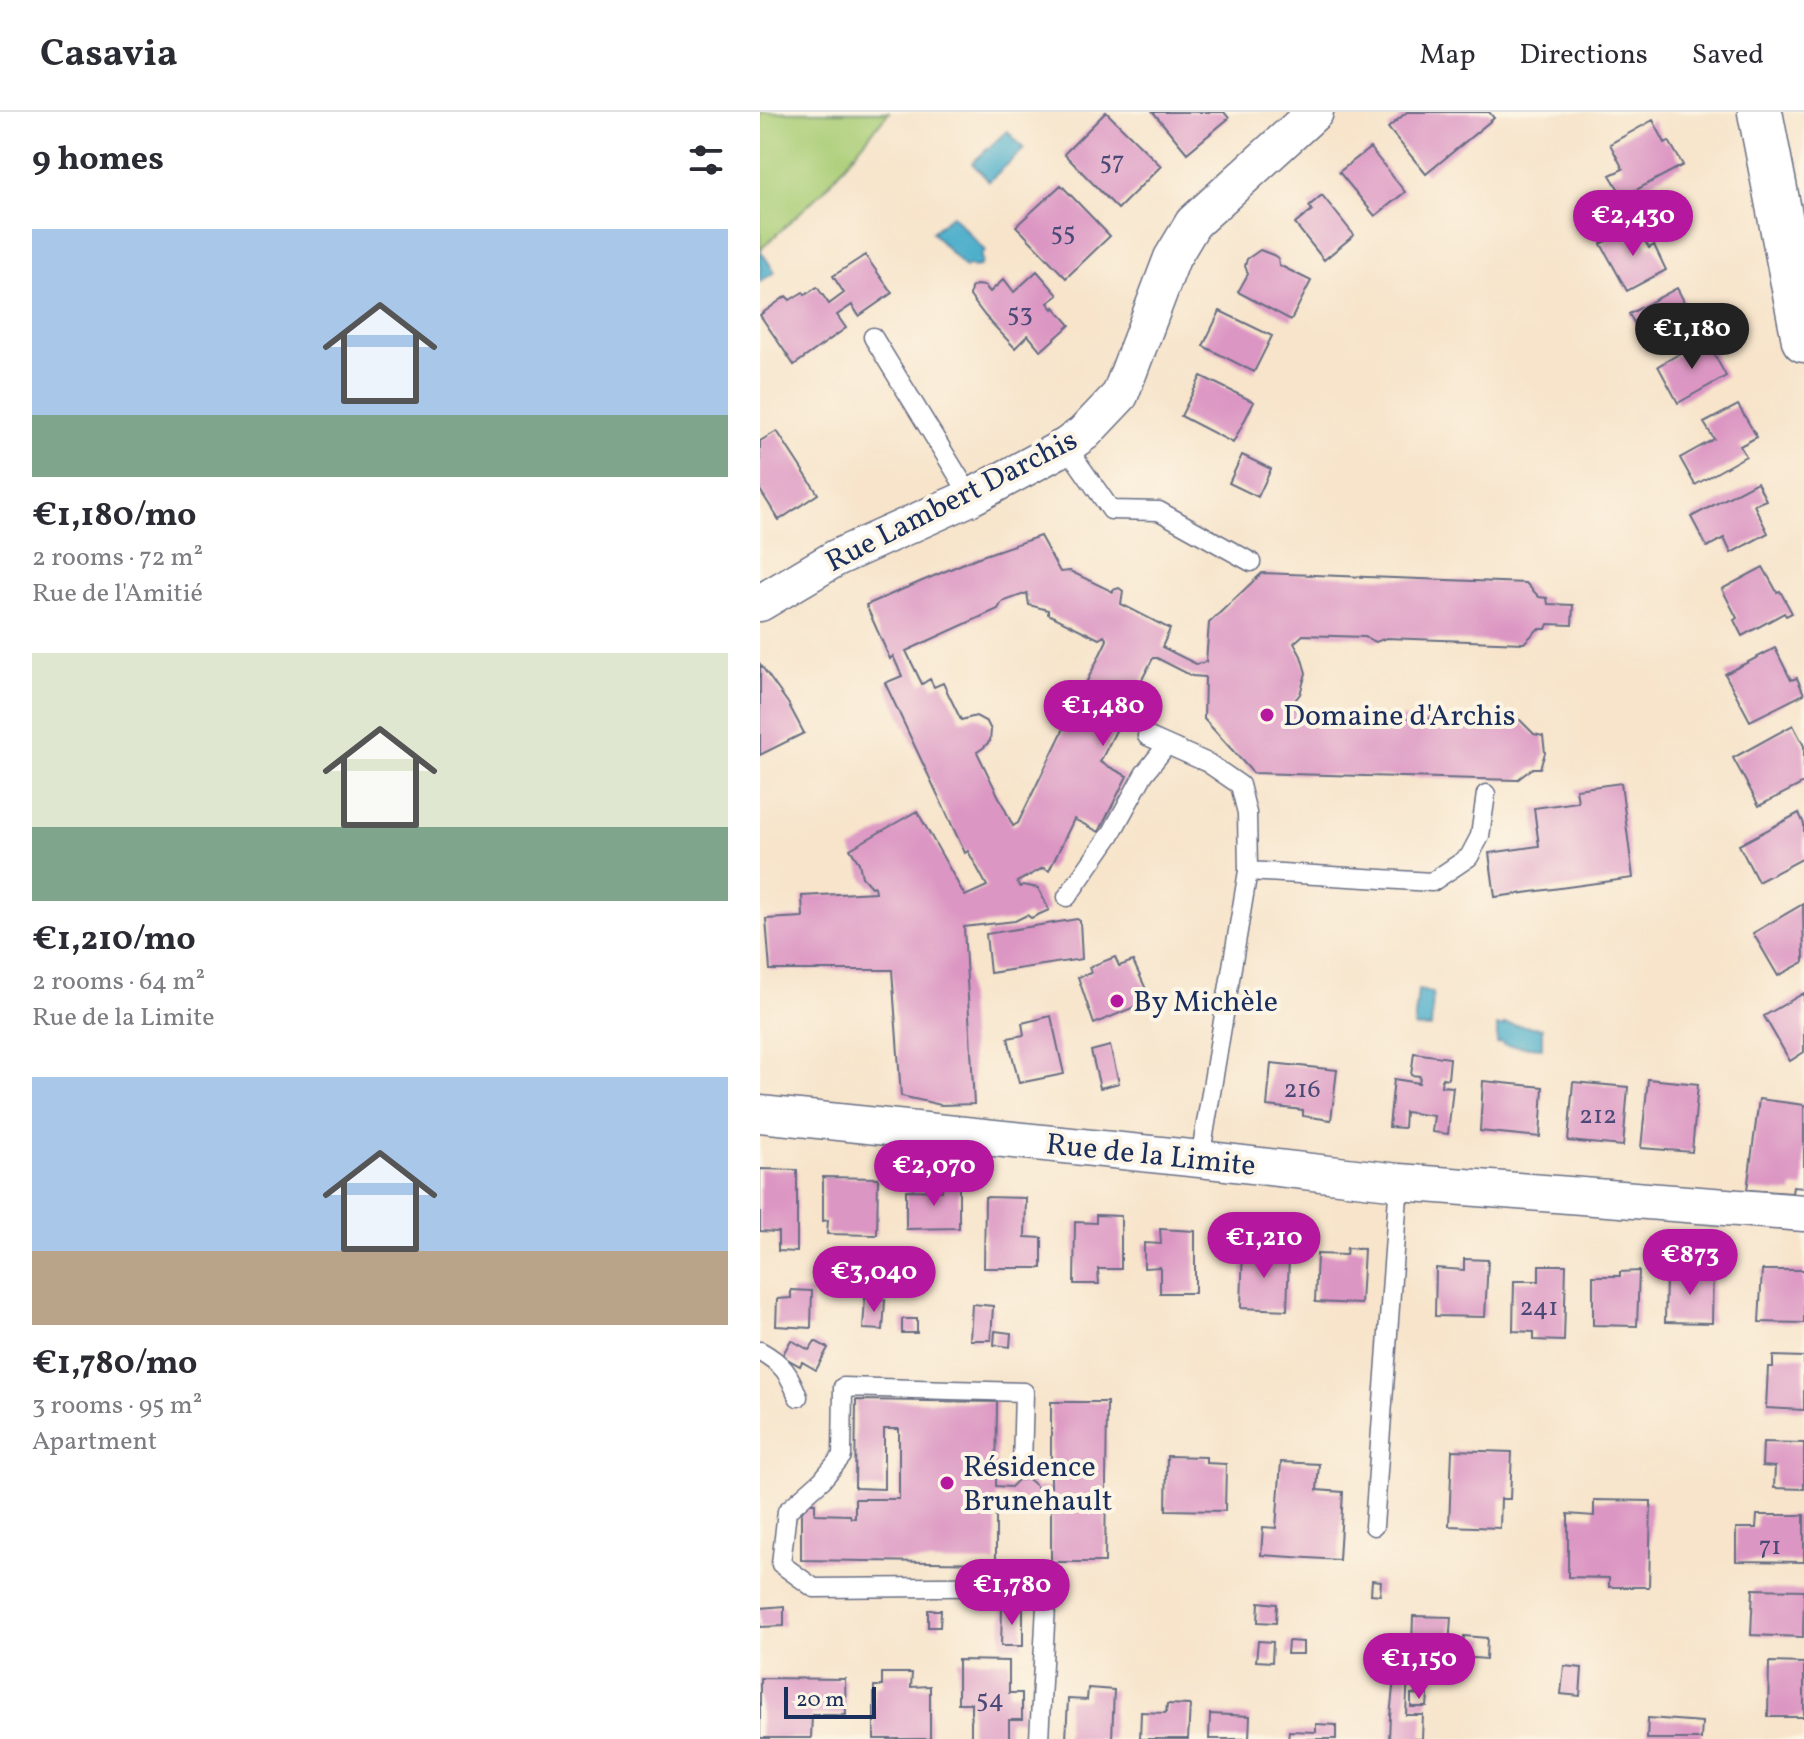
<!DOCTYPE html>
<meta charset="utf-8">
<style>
body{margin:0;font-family:Vollkorn,serif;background:#f2f2f3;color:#2b2b33;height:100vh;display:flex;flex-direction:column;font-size:30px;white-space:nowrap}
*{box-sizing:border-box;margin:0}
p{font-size:26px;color:#7c7c81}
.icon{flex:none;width:44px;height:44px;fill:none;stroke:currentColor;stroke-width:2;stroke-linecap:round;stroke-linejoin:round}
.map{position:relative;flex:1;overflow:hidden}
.panel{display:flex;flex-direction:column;background:#fff;width:760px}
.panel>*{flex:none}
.scale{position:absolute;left:24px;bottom:20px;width:92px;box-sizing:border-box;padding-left:8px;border:4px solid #1b2f5e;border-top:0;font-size:22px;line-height:28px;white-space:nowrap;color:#1b2f5e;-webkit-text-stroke:6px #fcf5e5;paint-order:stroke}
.price{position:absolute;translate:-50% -68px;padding:0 18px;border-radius:28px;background:#b5179e;color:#fff;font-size:26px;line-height:52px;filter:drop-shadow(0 2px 4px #0008)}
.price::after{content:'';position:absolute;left:50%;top:48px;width:24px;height:18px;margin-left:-12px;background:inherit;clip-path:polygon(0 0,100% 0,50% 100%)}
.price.active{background:#222;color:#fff}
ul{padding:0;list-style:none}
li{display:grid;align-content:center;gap:16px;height:424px;padding:0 32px}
li span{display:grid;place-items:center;height:248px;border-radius:0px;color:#555}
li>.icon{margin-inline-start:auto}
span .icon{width:144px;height:144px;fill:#fffc;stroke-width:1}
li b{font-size:34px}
h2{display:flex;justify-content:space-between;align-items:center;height:96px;padding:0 32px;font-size:34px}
header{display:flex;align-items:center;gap:48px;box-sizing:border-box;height:112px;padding:0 40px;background:#fff;border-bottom:2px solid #e1e1e2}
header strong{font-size:38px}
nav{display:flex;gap:44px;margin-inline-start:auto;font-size:28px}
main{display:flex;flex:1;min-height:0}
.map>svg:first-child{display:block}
.green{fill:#aace77;stroke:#627e6a;stroke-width:2}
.water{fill:#4baeca;stroke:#336e94;stroke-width:2}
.building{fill:#dc96c3;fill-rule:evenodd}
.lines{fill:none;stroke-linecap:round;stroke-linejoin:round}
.lane-casing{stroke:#686e84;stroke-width:21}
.street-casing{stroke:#686e84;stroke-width:39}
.secondary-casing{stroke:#686e84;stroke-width:47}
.lane{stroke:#fff;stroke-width:18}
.street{stroke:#fff;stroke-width:36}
.secondary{stroke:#fff;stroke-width:44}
.poi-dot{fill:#b5179e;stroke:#fcf5e5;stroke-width:3}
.labels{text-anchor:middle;stroke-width:8;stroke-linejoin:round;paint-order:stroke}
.number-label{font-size:26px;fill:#4b4977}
.street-label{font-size:30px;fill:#1b2f5e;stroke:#fcf5e5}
.poi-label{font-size:30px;fill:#1b2f5e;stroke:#fcf5e5;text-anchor:start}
</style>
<header>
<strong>Casavia</strong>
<nav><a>Map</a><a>Directions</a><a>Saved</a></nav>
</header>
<main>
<section class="panel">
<h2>9 homes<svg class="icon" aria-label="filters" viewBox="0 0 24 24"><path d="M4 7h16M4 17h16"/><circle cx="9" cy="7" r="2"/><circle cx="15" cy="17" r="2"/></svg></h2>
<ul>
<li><span style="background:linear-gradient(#a9c7e8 75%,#7fa58c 0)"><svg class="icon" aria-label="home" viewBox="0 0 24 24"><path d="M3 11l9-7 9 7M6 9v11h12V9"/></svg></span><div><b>€1,180/mo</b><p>2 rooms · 72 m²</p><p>Rue de l'Amitié</p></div></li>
<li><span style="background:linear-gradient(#dfe7d0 70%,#7fa58c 0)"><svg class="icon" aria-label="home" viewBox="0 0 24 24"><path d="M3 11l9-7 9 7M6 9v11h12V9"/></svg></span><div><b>€1,210/mo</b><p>2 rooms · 64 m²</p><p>Rue de la Limite</p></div></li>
<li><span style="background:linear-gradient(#a9c7e8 70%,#b9a48a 0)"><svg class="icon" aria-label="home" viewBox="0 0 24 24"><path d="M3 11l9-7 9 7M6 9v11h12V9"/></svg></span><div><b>€1,780/mo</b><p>3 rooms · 95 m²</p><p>Apartment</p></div></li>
</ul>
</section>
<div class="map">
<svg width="1044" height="1627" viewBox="0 0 1044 1627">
<rect width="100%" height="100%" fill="#fcf5e5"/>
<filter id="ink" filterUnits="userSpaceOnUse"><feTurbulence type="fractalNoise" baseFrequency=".0125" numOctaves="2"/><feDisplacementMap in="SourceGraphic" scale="16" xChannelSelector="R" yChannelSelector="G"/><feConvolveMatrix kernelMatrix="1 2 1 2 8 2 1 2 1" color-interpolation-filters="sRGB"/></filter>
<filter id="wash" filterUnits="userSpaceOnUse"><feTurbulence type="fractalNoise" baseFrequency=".006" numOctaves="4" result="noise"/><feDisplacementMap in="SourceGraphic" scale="32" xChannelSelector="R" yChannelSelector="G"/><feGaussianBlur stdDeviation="1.8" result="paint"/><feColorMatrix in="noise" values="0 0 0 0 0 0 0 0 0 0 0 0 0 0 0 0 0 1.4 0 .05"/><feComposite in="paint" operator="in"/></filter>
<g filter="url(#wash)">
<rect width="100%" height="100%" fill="#f7e4cb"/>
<path class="green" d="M0 0H129L64 78 0 138Z"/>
<path class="water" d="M247 19 264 37 229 69 212 51Z
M192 103 225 139 221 143 222 150 220 154 212 155 209 153 205 156 172 120Z
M0 138 15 160 0 170Z
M658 878 673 881 671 916 654 915Z
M744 912 782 916V936L743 933V930L737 931V914H744Z"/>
<g id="blocks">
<path class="building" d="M346 0 401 54 358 97 304 42Z
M393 0H464L469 6 427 41Z
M647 0H729L734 6 666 62 628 16Z
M893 8 905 31 909 29 923 53 863 85 850 63 863 57 850 32Z
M610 36 645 80 615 104 579 60Z
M301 73 350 124 306 166 256 114Z
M562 83 594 123 564 148 535 112 552 98 549 94Z
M876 113 889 136 894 133 906 158 867 179 841 132Z
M500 138 513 143 518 146 519 153 551 169 531 208 478 180 488 162 485 154 487 147Z
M105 143 132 181 99 204 92 193 77 203 86 216 34 253 0 203 26 184 30 188 43 180 45 183 57 175 69 192 84 181 73 164Z
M277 159 298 183 288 191 293 197 294 195 310 213 281 239 268 223 255 236 225 204 210 184 211 176 216 173 225 174 230 180 244 167 254 180Z
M917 176 937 214 899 234 890 217 880 221 869 202Z
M460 199 512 224 494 260 443 234Z
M946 227 966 264 918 291 898 254Z
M441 264 494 290 473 331 421 304Z
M978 293 997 325 980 334 986 344 935 373 920 346 954 327 944 311Z
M17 319 58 382 19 408 0 378V329Z
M482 343 511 357 498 385 469 371Z
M997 370 1006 388 994 393 1008 421 971 441 964 426 947 435 931 405Z
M280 424 300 460 310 459 353 480V478L359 476 363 479 361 492 410 517 402 535 436 552 446 550 449 511 502 461 766 471 779 485 787 486 788 492 813 493 812 513 788 512 786 517H778L764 531 626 526 616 530 605 525 543 523 534 531 541 544 546 561 540 582 532 592 540 602 603 604 612 602 645 606 760 608 774 622 783 624 785 641 780 656H773L757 668 493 661 444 607 445 565 432 564 397 546H393L340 650 367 664 339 720 314 707 289 759 283 756 257 770 260 775 263 773 278 776 289 798 271 806 267 803 255 809 204 815 214 992 181 993 141 984 132 858H10L6 807 43 805 42 784 115 780 114 774 111 775 102 765 99 751 90 737 157 699 205 784 227 774 208 739 205 741 125 571 142 564 133 544 130 547 106 493 216 446ZM267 481 269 493 288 498V502L339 527 344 524 347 528 258 711 253 714 217 640 223 636 230 629 231 618 227 610 216 604 201 608 183 571 174 575 170 567 162 572 146 539 238 497 242 490Z
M1003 455 1017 480 1020 479 1032 501 1026 504 1024 501 982 524 974 508 977 506 962 477Z
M1015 536 1031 568 1037 566 1044 582 990 609 965 562Z
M0 552 28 591 44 621 0 643Z
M1033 613 1044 634V671L999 694 973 646Z
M861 671 873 766 735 785 729 741 779 734 774 696 818 690 816 677Z
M1039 701 1044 712V746L998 770 979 733Z
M1043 792 1044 850 1018 864 993 821Z
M317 807 320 809 322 847 230 861 226 822Z
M355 845 359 854 373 849 391 888 334 912 318 865 331 861 329 855Z
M1044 881V940L1030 949 1004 904Z
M291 904 304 962 259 971 248 926 264 923 262 911Z
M350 934 359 971 340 976 331 939Z
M654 941 690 946 688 967 682 966 681 974 693 975 688 1022 672 1020 674 1004 645 1000 644 1016 629 1015 634 967 659 971 660 964 651 963Z
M511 951 577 958 571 1008 543 1004V998L507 994Z
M888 967 938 972 932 1040 881 1036Z
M723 969 783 975 780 1025 720 1019Z
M813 970 868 975 863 1034 808 1029Z
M999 987 1044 993V1076L1033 1075 1032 1081 987 1078Z
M0 1057 37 1058V1140L18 1139V1120L0 1119Z
M63 1065 118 1066 117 1123 67 1122 68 1108 63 1109Z
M182 1069 199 1070V1116L146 1117V1078L182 1079Z
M225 1085 266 1086 265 1125 282 1126V1156H224Z
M336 1103 361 1104V1157H338L339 1172H314L315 1110 336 1111Z
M400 1117 435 1119V1181H400V1155L384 1156V1131L401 1132Z
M483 1134 505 1135V1143L529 1145 527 1198 481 1196Z
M587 1136 604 1137 601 1192 555 1190 557 1142 586 1143Z
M704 1147 728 1148 725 1205 675 1204 676 1156 704 1158Z
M779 1153H806L804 1229 774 1228V1220L753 1219 754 1169H779Z
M926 1155 953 1156 952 1211 905 1210 906 1166H925Z
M1002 1158H1044V1211L999 1210Z
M879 1159 877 1214 833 1213V1164H860V1160Z
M31 1178 52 1179 51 1216 16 1214 17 1187 31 1186Z
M105 1186 125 1188 123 1218 103 1217Z
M212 1192 233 1194 231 1228H210Z
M142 1207H157V1221H142Z
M235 1219 251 1221 250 1235 234 1233Z
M31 1228 49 1238 55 1229 68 1236 56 1258 42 1250 40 1254 22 1244Z
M1013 1244 1044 1245V1298L1006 1296 1008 1255H1013Z
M96 1288 237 1290 236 1374 251 1375 258 1368 268 1367 277 1375H291V1290H347L345 1450H291V1385H277L269 1392H258L251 1385 236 1384V1451L41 1448V1402L47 1391H55V1402L90 1403 91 1406H95V1387H139V1317H124V1377L95 1376Z
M1003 1330 1044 1331V1377L1014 1376 1015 1355 1002 1354Z
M692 1338 752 1340 750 1387H741L740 1416 689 1414Z
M407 1344 446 1345V1351L466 1352 465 1399 406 1398Z
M521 1350 559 1352 557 1378 583 1380 579 1448 501 1443 503 1415 516 1416Z
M834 1388 891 1389 889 1475H849V1466L808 1465V1402L834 1404Z
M997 1403H1044V1450L976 1449V1416H996Z
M612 1468 621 1469 620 1483 611 1482Z
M993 1477 1044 1478 1043 1525 991 1523Z
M499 1490 517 1492 516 1511 498 1510Z
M24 1494V1514L0 1515V1496Z
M242 1496H263V1534H241Z
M168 1498H181L180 1515H168Z
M653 1504 691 1505 689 1535 652 1533Z
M704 1524 727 1526 726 1547 702 1545Z
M498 1529 513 1530 512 1550 496 1549Z
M528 1529 543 1530V1542H527Z
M198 1548 249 1549V1581H262V1608H249V1627H211V1591H198Z
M1009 1550 1044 1551V1605H1008Z
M804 1554 822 1556 820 1584 801 1582Z
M635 1557 648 1558 646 1603H663L662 1627H629L630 1604Z
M122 1561H152L151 1575 170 1574V1627H114V1574H122Z
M0 1566 85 1567 86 1603H52L51 1626H0Z
M328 1576 354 1578 352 1627H306L308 1587 327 1588Z
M651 1582 668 1583 667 1595H651Z
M407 1592 430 1593 428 1627H380L381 1600 406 1601Z
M450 1602 490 1604 489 1627H449Z
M888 1606 942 1610 941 1627H887Z
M556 1612 576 1613V1627H528L529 1619 556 1620Z"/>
</g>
</g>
<g filter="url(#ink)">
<use href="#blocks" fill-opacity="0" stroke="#686e84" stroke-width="2"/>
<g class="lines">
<defs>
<path id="lane" d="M113 225 211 385
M306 334 351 398 399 399 491 450
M387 624 448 651 480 673 487 701 488 759 440 1047
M488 759 672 770 709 745 720 724 726 682
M307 785 351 722 384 662 407 633
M0 1239C23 1252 29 1261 38 1285
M262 1354 264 1280 83 1275 82 1344 62 1368 27 1399 21 1452 54 1476 287 1474 279 1627
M614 1414 639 1070"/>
<path id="street" d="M0 491 76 446 211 385 306 334 324 321 360 283 412 146 433 111 555 0
M0 1002 440 1047 639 1070 1044 1101"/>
<path id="secondary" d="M1000 0 1044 228"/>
</defs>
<use href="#lane" class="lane-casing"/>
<use href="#street" class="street-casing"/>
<use href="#secondary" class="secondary-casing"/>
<use href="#lane" class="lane"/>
<use href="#street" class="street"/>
<use href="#secondary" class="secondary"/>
</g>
</g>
<g class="poi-dot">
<circle cx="507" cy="603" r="8"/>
<circle cx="357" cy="889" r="8"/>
<circle cx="187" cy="1371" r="8"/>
</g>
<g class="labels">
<g class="number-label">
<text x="352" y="57">57</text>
<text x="303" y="128">55</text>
<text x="260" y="209">53</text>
<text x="542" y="985">216</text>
<text x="838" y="1011">212</text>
<text x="779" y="1203">241</text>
<text x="1010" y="1442">71</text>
<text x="230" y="1595">54</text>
</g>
<g class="street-label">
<text transform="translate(191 388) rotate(-27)" y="10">Rue Lambert Darchis</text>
<text transform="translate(391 1042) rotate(6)" y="10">Rue de la Limite</text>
</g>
<g class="poi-label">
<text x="523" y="613">Domaine d'Archis</text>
<text x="373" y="899">By Michèle</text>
<text x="203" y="1364">Résidence<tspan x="203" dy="34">Brunehault</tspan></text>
</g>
</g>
</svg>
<div class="scale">20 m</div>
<b class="price" style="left:873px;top:146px">€2,430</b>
<b class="price active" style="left:932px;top:259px">€1,180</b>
<b class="price" style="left:343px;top:636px">€1,480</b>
<b class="price" style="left:174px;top:1096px">€2,070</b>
<b class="price" style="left:504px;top:1168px">€1,210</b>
<b class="price" style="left:930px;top:1185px">€873</b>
<b class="price" style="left:114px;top:1202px">€3,040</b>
<b class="price" style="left:252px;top:1515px">€1,780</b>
<b class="price" style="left:659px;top:1589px">€1,150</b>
</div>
</main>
